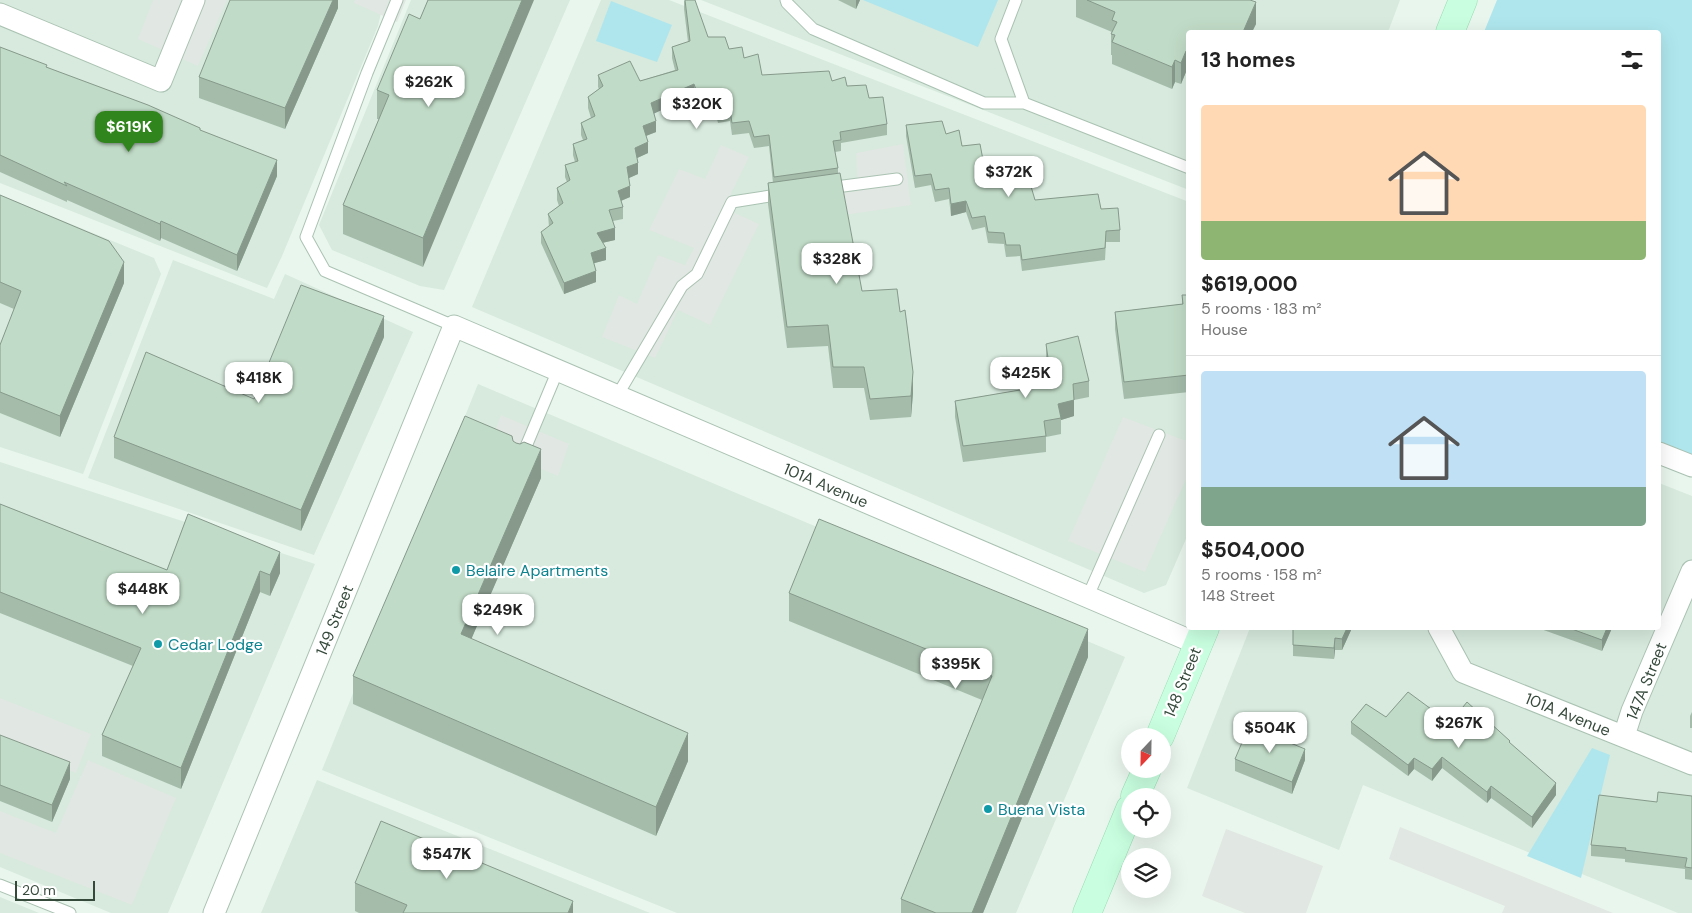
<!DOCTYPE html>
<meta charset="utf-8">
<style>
body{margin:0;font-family:"DM Sans",sans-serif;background:#f6f6f6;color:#222;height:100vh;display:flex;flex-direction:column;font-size:19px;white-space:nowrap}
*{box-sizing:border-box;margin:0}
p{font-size:16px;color:#767676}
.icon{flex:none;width:28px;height:28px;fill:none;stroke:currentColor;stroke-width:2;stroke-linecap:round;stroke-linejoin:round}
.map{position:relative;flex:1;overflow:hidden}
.side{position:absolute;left:1186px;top:30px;width:475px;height:600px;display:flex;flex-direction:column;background:#fff;border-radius:5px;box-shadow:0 5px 20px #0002}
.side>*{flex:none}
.needle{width:32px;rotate:202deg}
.controls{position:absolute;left:1121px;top:728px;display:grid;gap:10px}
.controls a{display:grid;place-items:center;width:50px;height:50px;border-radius:50%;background:#fff;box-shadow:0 5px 20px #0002;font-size:25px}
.scale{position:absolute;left:15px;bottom:12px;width:80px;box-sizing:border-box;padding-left:5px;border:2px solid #364a3c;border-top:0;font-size:14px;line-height:18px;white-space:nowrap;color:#364a3c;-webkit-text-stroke:4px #fff;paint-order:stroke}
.price{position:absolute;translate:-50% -42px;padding:0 11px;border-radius:10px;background:#fff;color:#222;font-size:16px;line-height:32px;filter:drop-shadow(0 1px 2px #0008)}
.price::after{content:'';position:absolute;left:50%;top:30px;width:15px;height:11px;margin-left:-8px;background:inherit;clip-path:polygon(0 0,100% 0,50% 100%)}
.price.active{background:#31851d;color:#fff}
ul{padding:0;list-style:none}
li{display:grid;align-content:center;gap:10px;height:265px;padding:0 15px}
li+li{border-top:1px solid #e0e0e0}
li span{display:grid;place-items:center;height:155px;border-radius:5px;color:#555}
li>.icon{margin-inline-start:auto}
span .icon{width:90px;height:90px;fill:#fffc;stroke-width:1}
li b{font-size:21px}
h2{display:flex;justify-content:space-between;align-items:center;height:60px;padding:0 15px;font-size:21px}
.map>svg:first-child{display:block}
.residential{fill:#d7eadd}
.green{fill:#afe6ed}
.parking{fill:#e1e7e2}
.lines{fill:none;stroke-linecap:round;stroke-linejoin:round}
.lane-casing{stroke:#aac2b2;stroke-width:13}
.street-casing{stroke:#aac2b2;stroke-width:23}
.secondary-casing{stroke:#97dcb2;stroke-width:29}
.lane{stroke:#fff;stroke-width:11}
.street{stroke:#fff;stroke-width:21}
.secondary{stroke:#c9ffe0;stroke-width:28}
.wall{fill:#a5bcab}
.shaded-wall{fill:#86998b}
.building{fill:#c0dbc7;stroke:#86998b}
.culture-dot{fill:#0f9aa8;stroke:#fff;stroke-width:2}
.labels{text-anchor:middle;stroke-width:4.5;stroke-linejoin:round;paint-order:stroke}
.street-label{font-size:16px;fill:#364a3c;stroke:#fff}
.culture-label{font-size:16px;fill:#0d838f;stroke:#fff;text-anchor:start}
</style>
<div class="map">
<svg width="1692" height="913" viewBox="0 0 1692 913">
<rect width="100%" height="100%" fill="#e9f6ed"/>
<path class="residential" d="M0 0H384L378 26 282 256 267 288 0 183Z
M411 0H570L444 290 420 286 332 250 319 225Z
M601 0H669L1189 202V532L1166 585 1144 593 472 307Z
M701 0H1400L1388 32H1189V190Z
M0 195 154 258 161 274 83 474 0 447Z
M173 260 274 299 285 274 413 332 314 555 88 478Z
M478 384 1125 657 1016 913H677L322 770Z
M0 462 315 564 168 913H111L0 867Z
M1659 483 1692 496V913H1678L1363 785 1339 850 1187 788 1250 628H1659Z
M317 780 650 913H261Z
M0 897 39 913H0Z"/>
<path class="green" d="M863 0H998L978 47Z
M1497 0H1692V461L1659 447V32H1484Z
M611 1 672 25 657 62 596 41Z
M1592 748 1610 755 1581 878 1527 856Z"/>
<path class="parking" d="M153 0H227L198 66 138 39Z
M355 0H406L397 22 354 3Z
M903 144 911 205 845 215 843 193 858 191 856 153Z
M721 145 749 157 724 208 759 224 710 325 678 310 655 358 602 337 619 295 637 304 658 255 685 265 694 248 649 230 679 169 705 179Z
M501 415 569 444 558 476 489 447Z
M1123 417 1189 442V472L1145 572 1068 541Z
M0 698 91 734 76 773 0 744Z
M88 760 176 798 132 905 0 853V811L56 833Z
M1400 827 1613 913H1502L1505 906 1389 859Z
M1226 829 1323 866 1306 913H1245L1202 896Z"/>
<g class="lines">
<defs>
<path id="lane" d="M397 0 367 73 306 237 325 271 454 326
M786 0 787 3 813 29 984 103H1024L1189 168
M1016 0 1001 39 1024 103
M828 188 897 179
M617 396 682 286 697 274 732 202 783 194
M522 456 558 370
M1088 596 1159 435
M0 885 70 913"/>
<path id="street" d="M0 14 161 81 194 0
M1659 453 1692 466
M1439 628 1463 672 1692 764
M1624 736 1632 711 1692 571
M214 913 454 326 1198 644"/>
<path id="secondary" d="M1450 32 1463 0
M1160 736 1205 628
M1135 796 1147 769
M1087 913 1130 809"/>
</defs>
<use href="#lane" class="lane-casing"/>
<use href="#street" class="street-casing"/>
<use href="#secondary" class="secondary-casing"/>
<use href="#lane" class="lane"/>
<use href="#street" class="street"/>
<use href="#secondary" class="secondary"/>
</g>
<path class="wall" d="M338 0V8L285 129 199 98V77Z
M428 0 423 267 343 234V205L379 119H377V90L420 19Z
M684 0 708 37 744 58 762 75 832 81 847 86 869 98 887 124V135L841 143V151L835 152 838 168V174L862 291 900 312 913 393 911 417 870 420 864 388H833L828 346 787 348 768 204V183H773L769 146 754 148 749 133 732 135 730 121 718 123 714 107 699 109 694 95 654 113 656 132 646 136 648 153 637 158 638 174 628 178 630 197 621 201 623 207V219L613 221 615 240 602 243 606 260 594 263 596 282 564 294 541 243V232L549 227 548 214 559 206 557 200V188L567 182 565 177V165L575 162 573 155V144L583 140 581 135V123L591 118 588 108V97L599 89 598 87V75L640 81 675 70 672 58V47L688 42 684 9Z
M838 0H860L856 9Z
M1076 0H1250L1256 24 1252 32H1189V73L1186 72 1181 84 1175 82 1172 89 1112 64V55H1111V34L1112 32 1076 17Z
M0 47 47 68 200 130 277 176 237 271 161 238 160 241 67 200V202L0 172Z
M906 125 946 134 962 146 983 160 1000 175 1035 200 1101 209 1120 230V242H1106L1105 260 1022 271 1020 256 1006 257 1004 244 988 243 985 227 972 230 966 212 951 216 949 199 935 202 931 185 915 188 906 136Z
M0 195 124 283 60 437 0 413V345L14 309 0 303Z
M1182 295H1189V392L1124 399 1115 329V312L1182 304Z
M384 337 301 531 114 458V437L254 399Z
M1046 344 1089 381V397L1074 400V416L1061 420V434L1046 437V452L963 462 955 417V401L1019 390V377L1031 376V360L1046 358Z
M513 441 541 478 471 639 688 761 656 836 353 704V676Z
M0 504 167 570 188 514 280 573 270 596 260 592 181 789 102 756V735L133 666 0 613Z
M789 593 1088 657 983 913H901V899L982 700 789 621Z
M1293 628H1352L1342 650H1335L1334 659 1293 656Z
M1538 628H1612L1602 651Z
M1692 712V728H1690V716Z
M1386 717 1450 723 1510 743 1556 795 1532 828 1491 798 1487 803 1442 768 1432 781 1414 769 1408 776 1351 734V722Z
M0 735 70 779 52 822 0 801Z
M1235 759 1305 760 1292 794 1235 771Z
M1692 796V880L1685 879V869L1625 862V859L1591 856V845L1657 802Z
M355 883 573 913H359L355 911Z"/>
<path class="shaded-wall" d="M333 0H338V8L285 129V108Z
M522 0H534L423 267V238Z
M856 0H860L856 9Z
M1256 2V24L1252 32H1243Z
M1186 51V72L1181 84V63Z
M1175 60V82L1172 89V67Z
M694 84V95L651 115V103Z
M656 121V132L643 137V126Z
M648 142V153L635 159V148Z
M277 160V176L237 271V255Z
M638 163V174L627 179V167Z
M630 186V197L618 202V191Z
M966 201V212L951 216V204Z
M161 221V238L160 241V224Z
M615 228V240L597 244V233Z
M606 248V260L591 264V253Z
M124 262V283L60 437V416Z
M596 271V282L564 294V283Z
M384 316V337L301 531V510Z
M913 372V393L911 417V396Z
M1074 400V416L1061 420 1058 404Z
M541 449V478L461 663V634Z
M280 552V573L270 596V575Z
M260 571V592L181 789V768Z
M1347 628H1352L1342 650V639Z
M1607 628H1612L1602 651V640Z
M1088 629V657L983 913H972Z
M1335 638V650L1334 659V648Z
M688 733V761L656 836V807Z
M1305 749V760L1292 794V782Z
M1442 757V768L1432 781V769Z
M1414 758V769L1408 776V765Z
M70 762V779L52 822V805Z
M1556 783V795L1532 828V817Z
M1491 786V798L1487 803V792Z
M573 901V913H568Z"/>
<path class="building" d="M230 0H333L285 108 199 77Z
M428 0H522L423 238 343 205 389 95 377 90 409 14 420 19Z
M685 0H695L708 37H725L729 49 742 47 744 58 758 54 762 75 829 71 832 81 845 77 847 86 866 85 869 98 883 97 887 124 840 132 841 140 833 141 838 168 774 177 769 135 754 137 749 121 732 123 730 110 718 112 714 96 699 98 694 84 651 103 656 121 643 126 648 142 635 148 638 163 627 167 630 186 618 191 623 207 609 210 615 228 597 233 606 248 591 253 596 271 564 283 541 232 553 223 548 214 563 203 557 188 570 180 565 165 578 161 573 144 587 139 581 123 595 116 588 97 603 86 598 75 630 61 640 81 678 70 672 47 690 41Z
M1087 0H1250L1256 2 1243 32H1189V52L1186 51 1181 63 1175 60 1172 67 1112 42 1115 35 1111 34 1117 22 1112 20 1115 12Z
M0 47 47 65 46 67 148 105 200 128V130L277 160 237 255 161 221 160 224 64 182 67 186 0 155Z
M942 121 946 134 959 130 962 146 980 144 983 160 995 157 1000 175 1012 171 1016 186 1030 183 1035 200 1098 194 1101 209 1118 208 1120 230 1106 231 1105 248 1022 260 1020 245H1006L1004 233 988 232 985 216 972 218 966 201 951 204 949 188 935 190 931 174 915 176 906 125Z
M840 173 862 291 897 289 900 312 905 310 913 372 911 396 870 399 864 367H833L828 325 787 327 768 183Z
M0 195 109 241 124 262 60 416 0 392V345L21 291 0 282Z
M301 285 384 316 301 510 114 437 146 352 254 399Z
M1182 295H1189V375L1124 382 1115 312 1183 304Z
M1078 336 1089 381 1073 384 1074 400 1058 404 1061 418 1044 421 1046 436 963 446 955 401 1020 390 1019 377 1034 376 1031 360 1048 358 1046 344Z
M465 416 512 436 513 441 516 443 520 444 524 442 541 449 461 634 688 733 656 807 353 676Z
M0 504 167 570 188 514 280 552 270 575 260 571 181 768 102 735 141 648 0 592Z
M819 519 1088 629 972 913H936L901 899 992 676 789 593Z
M1293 628H1347L1342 639 1335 638 1334 648 1293 645Z
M1569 628H1607L1602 640Z
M1408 692 1450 723 1467 702 1510 741 1509 742 1556 783 1532 817 1491 786 1487 792 1442 757 1432 769 1414 758 1408 765 1351 722 1366 704 1386 717Z
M1249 726 1305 749 1292 782 1235 759Z
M0 735 70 762 52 805 0 785Z
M1658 792 1692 796V868L1685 867 1687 858 1625 850 1626 848 1591 845 1599 795 1657 802Z
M381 821 573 901 568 913H403L407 905 355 883Z"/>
<g class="culture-dot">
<circle cx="456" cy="570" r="5"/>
<circle cx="158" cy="644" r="5"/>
<circle cx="988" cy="809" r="5"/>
</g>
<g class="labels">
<g class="street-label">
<text transform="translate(826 485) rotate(23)" y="6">101A Avenue</text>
<text transform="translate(334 620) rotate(-68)" y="6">149 Street</text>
<text transform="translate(1646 681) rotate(-68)" y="6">147A Street</text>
<text transform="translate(1182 682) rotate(-68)" y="6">148 Street</text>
<text transform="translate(1568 714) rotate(22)" y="6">101A Avenue</text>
</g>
<g class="culture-label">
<text x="466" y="576">Belaire Apartments</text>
<text x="168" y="650">Cedar Lodge</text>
<text x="998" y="815">Buena Vista</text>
</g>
</g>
</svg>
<div class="controls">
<a><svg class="needle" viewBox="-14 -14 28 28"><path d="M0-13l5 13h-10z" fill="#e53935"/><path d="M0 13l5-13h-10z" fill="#767676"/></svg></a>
<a><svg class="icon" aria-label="locate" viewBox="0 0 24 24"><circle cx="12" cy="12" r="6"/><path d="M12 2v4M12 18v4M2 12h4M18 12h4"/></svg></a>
<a><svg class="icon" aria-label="layers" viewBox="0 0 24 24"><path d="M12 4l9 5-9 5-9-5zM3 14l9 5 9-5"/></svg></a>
</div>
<div class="scale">20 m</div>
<b class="price" style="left:429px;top:108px">$262K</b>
<b class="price" style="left:697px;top:130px">$320K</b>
<b class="price active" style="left:129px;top:153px">$619K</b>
<b class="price" style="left:1009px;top:198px">$372K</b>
<b class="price" style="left:837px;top:285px">$328K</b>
<b class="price" style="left:1026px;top:399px">$425K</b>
<b class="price" style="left:259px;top:404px">$418K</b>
<b class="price" style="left:143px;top:615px">$448K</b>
<b class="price" style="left:498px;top:636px">$249K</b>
<b class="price" style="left:956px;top:690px">$395K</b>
<b class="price" style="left:1459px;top:749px">$267K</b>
<b class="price" style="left:1270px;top:754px">$504K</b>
<b class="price" style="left:447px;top:880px">$547K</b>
<section class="side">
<h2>13 homes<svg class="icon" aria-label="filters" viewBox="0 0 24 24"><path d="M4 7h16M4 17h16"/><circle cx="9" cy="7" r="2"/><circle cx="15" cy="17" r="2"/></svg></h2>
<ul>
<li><span style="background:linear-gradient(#ffd9b3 75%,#8fb573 0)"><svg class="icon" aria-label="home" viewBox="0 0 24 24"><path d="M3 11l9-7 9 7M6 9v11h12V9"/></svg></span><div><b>$619,000</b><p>5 rooms · 183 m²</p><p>House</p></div></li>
<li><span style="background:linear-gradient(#bfe0f5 75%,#7fa58c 0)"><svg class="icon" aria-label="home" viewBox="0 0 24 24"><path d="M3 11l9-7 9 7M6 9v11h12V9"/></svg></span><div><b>$504,000</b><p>5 rooms · 158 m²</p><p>148 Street</p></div></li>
</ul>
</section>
</div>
